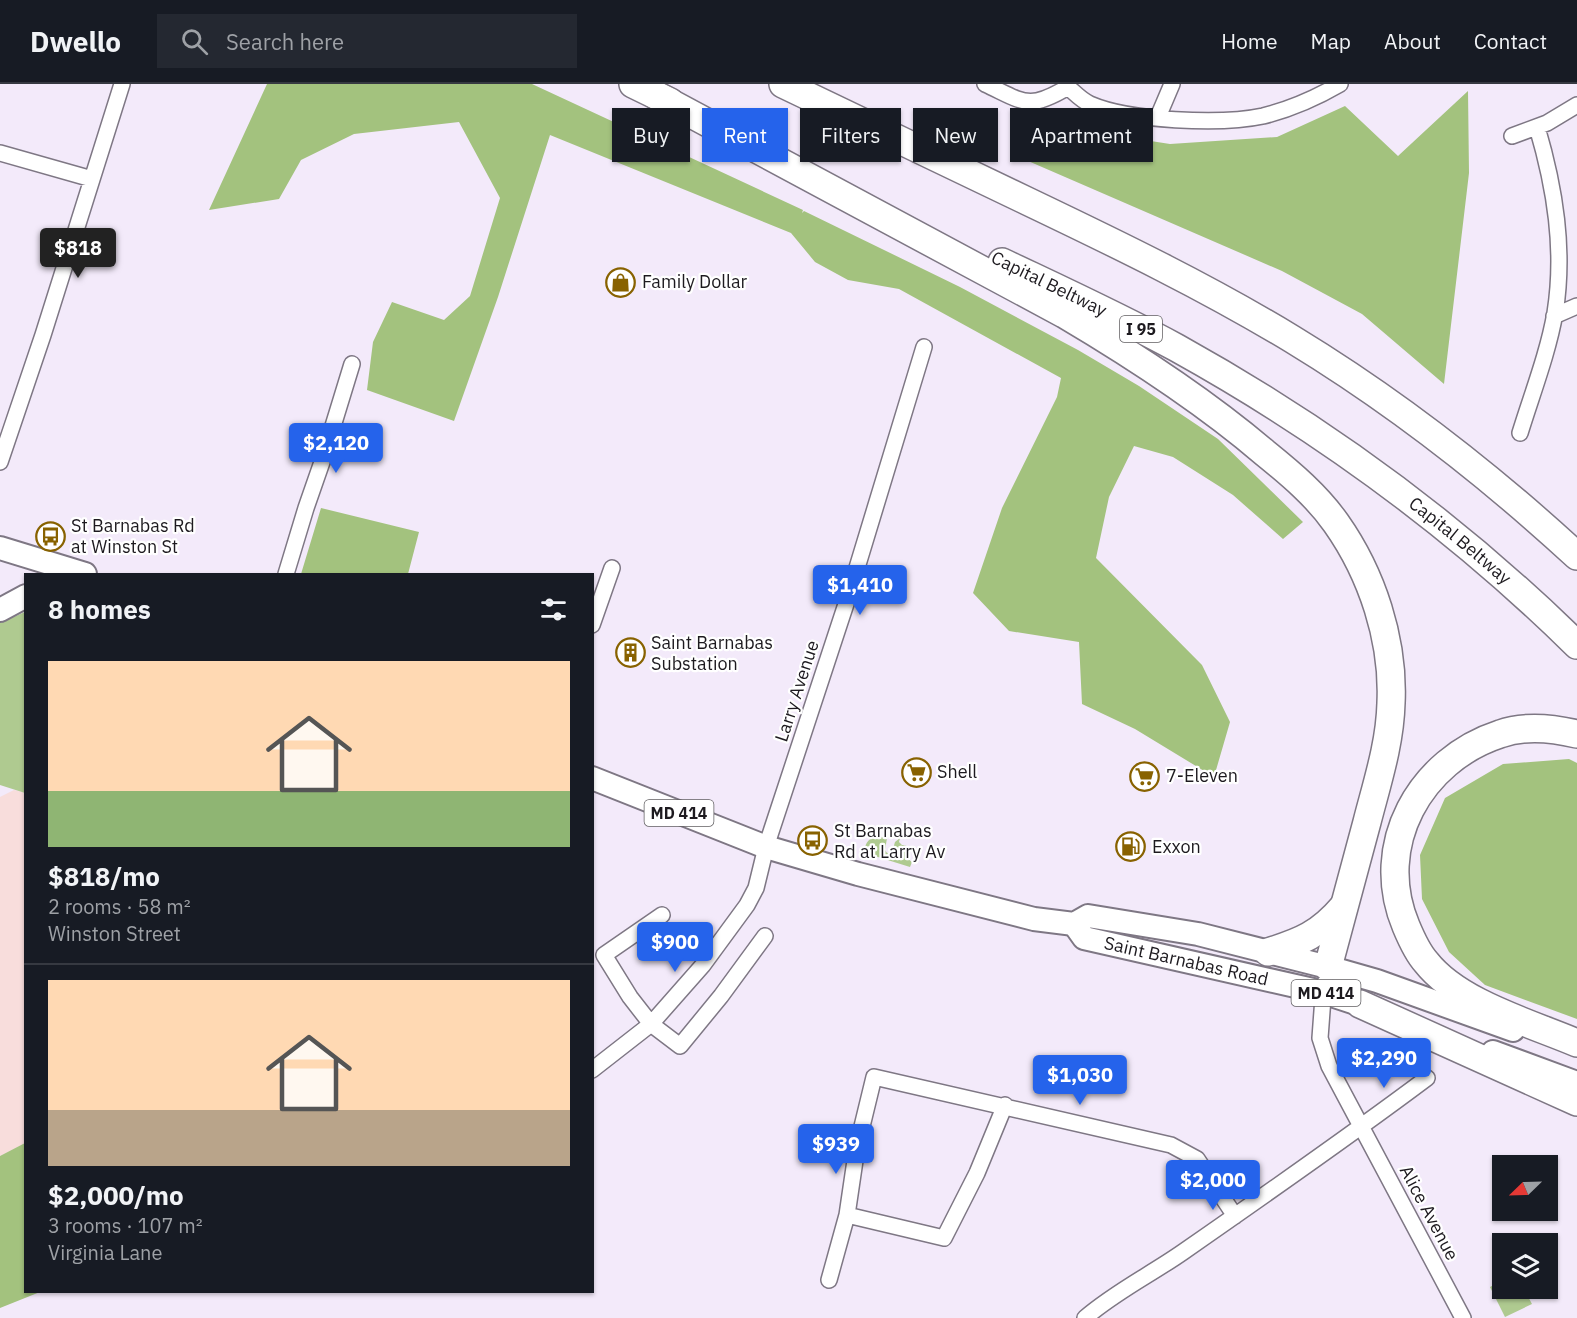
<!DOCTYPE html>
<meta charset="utf-8">
<style>
body{margin:0;font-family:"IBM Plex Sans",sans-serif;background:#242831;color:#f1f3f6;height:100vh;display:flex;flex-direction:column;font-size:22px;white-space:nowrap}
*{box-sizing:border-box;margin:0}
p{font-size:20px;color:#9ea1a6}
.icon{flex:none;width:33px;height:33px;fill:none;stroke:currentColor;stroke-width:2;stroke-linecap:round;stroke-linejoin:round}
.map{position:relative;flex:1;overflow:hidden}
.sheet{position:absolute;left:24px;top:489px;width:570px;height:720px;display:flex;flex-direction:column;background:#171b24;border-radius:0px;box-shadow:0 2px 4px #0004}
.sheet>*{flex:none}
.guide{position:absolute;left:612px;top:24px;width:570px;height:54px;display:flex;gap:12px}
.needle{width:39px;rotate:247deg}
.fabs{position:absolute;left:1492px;top:1071px;display:grid;gap:12px}
.fabs a{display:grid;place-items:center;width:66px;height:66px;border-radius:0px;background:#171b24;box-shadow:0 2px 4px #0004;font-size:30px}
.price{position:absolute;translate:-50% -51px;padding:0 14px;border-radius:6px;background:#2563eb;color:#fff;font-size:20px;line-height:39px;filter:drop-shadow(0 2px 3px #0008)}
.price::after{content:'';position:absolute;left:50%;top:36px;width:18px;height:14px;margin-left:-9px;background:inherit;clip-path:polygon(0 0,100% 0,50% 100%)}
.price.on{background:#222;color:#fff}
ul{padding:0;list-style:none}
li{display:grid;align-content:center;gap:12px;height:318px;padding:0 24px}
li+li{border-top:2px solid #363941}
li span{display:grid;place-items:center;height:186px;border-radius:0px;color:#555}
li>.icon{margin-inline-start:auto}
span .icon{width:108px;height:108px;fill:#fffc;stroke-width:1}
li b{font-size:26px}
h2{display:flex;justify-content:space-between;align-items:center;height:72px;padding:0 24px;font-size:26px}
.tag{padding:0 21px;border-radius:0px;background:#171b24;box-shadow:0 2px 4px #0004;font-size:21px;line-height:54px}
.tag.on{background:#2563eb;color:#fff}
header{display:flex;align-items:center;gap:36px;box-sizing:border-box;height:84px;padding:0 30px;background:#171b24;border-bottom:2px solid #363941}
header strong{font-size:28px}
nav{display:flex;gap:33px;margin-inline-start:auto;font-size:21px}
.search{width:420px;height:54px;background:#242831;display:flex;align-items:center;gap:15px;box-sizing:border-box;padding:0 21px;border-radius:0px;color:#9ea1a6;font-size:22px}
.map>svg:first-child{display:block}
.education{fill:#f8dddc}
.green{fill:#afca90}
.forest{fill:#a3c27e}
.lines{fill:none;stroke-linecap:round;stroke-linejoin:round}
.minor-casing{stroke:#7e7784;stroke-width:18}
.primary-casing{stroke:#7e7784;stroke-width:26}
.motorway-casing{stroke:#7e7784;stroke-width:30}
.minor{stroke:#fff;stroke-width:15}
.primary{stroke:#fff;stroke-width:22}
.motorway{stroke:#fff;stroke-width:27}
.labels{text-anchor:middle;stroke-width:4.5;stroke-linejoin:round;paint-order:stroke}
.shield{fill:#fff;stroke:#615f62;stroke-width:1.5}
.shield-label{font-size:16px;font-weight:bold;fill:#1d1a1f}
.poi-label{font-size:18px;fill:#1d1a1f;stroke:#fff;text-anchor:start}
.street-label{font-size:18px;fill:#1d1a1f;stroke:#fff}
</style>
<header>
<strong>Dwello</strong>
<div class="search"><svg class="icon" aria-label="search" viewBox="0 0 24 24"><circle cx="10" cy="10" r="6"/><path d="M15 15l6 6"/></svg>Search here</div>
<nav><a>Home</a><a>Map</a><a>About</a><a>Contact</a></nav>
</header>
<div class="map">
<svg width="1577" height="1234" viewBox="0 0 1577 1234">
<rect width="100%" height="100%" fill="#f3eafa"/>
<path class="education" d="M14 706 26 709V1059L0 1072V713Z"/>
<path class="green" d="M25 528V709L0 701V539Z
M878 752 887 754 885 766 887 769 892 768 895 758 900 754 899 758 902 761 907 762 908 775 912 778 910 783 865 769C864 759 869 754 878 752Z
M1503 1196V1204L1524 1205 1532 1220 1505 1233 1490 1203Z"/>
<path class="forest" d="M267 0H532L803 126 802 129 804 127 960 203 1078 266 1139 302 1218 355 1303 438 1283 455 1233 411 1173 373 1134 362 1109 413 1096 474 1202 581 1230 638 1214 693 1135 645 1082 620 1079 558 1009 547 973 509 1002 424 1057 313 1061 294 899 205 848 196 815 178 791 149 550 51 498 213 454 337 367 306 373 258 392 218 444 236 470 212 500 114 459 38 354 50 301 76 279 115 209 126Z
M1468 7 1469 89 1444 300 1362 230 1282 187 1012 70 1022 37 1170 60 1277 53 1345 22 1398 72Z
M321 424 419 448 408 490H301Z
M1569 675 1577 679V935L1485 901 1449 868 1422 815 1420 771 1445 714 1503 680Z
M25 1059 26 1208H40L0 1224V1072Z"/>
<g class="lines">
<defs>
<path id="minor" d="M985 0C1024 18 1028 27 1068 3 1075 9 1081 16 1090 20 1129 37 1221 41 1263 32 1291 25 1316 14 1340 0
M1158 33 1172 0
M1512 52 1547 39 1577 21
M0 69 92 95
M1554 232 1577 222
M1520 349C1532 310 1548 269 1555 229 1565 166 1555 104 1537 43
M0 378 43 251 122 0
M286 490 306 424 322 378 352 280
M592 541 612 484
M662 831 604 871 630 913 651 940 680 962 721 912 765 852
M1324 900 1320 954 1329 982 1463 1234
M592 986 651 940 703 881 747 821 756 804 766 763 846 520 924 263
M847 1131 944 1154 977 1089 1005 1021
M829 1196 847 1131 857 1063 874 993 1171 1061 1197 1075 1235 1132
M1085 1234C1115 1208 1150 1191 1183 1168 1265 1111 1347 1054 1427 994"/>
<g id="primary">
<path d="M0 464 85 490"/>
<path d="M0 526 26 512"/>
<path d="M592 694 766 763 858 790 1034 835 1074 840 1088 832 1198 850 1328 883 1377 897 1513 946"/>
<path id="s1" d="M1074 840 1084 854 1322 908 1377 926"/>
<path d="M1493 968 1577 999"/>
</g>
<g id="motorway">
<path d="M633 0 670 18"/>
<path d="M783 0C864 39 946 78 1027 117 1117 160 1206 203 1292 255 1394 317 1489 391 1577 472"/>
<path d="M654 10 1064 230C1135 272 1203 316 1265 369 1291 390 1317 412 1336 439 1372 490 1394 556 1391 619 1390 660 1377 699 1367 738 1354 787 1341 835 1328 883"/>
<path id="s2" d="M1002 178C1061 206 1120 233 1177 264 1323 345 1458 444 1577 561"/>
<path d="M1577 650C1552 644 1525 641 1500 650 1420 676 1372 761 1406 842 1411 854 1417 868 1426 878 1458 919 1530 939 1577 959"/>
<path d="M1268 868C1301 858 1320 850 1343 823"/>
<path d="M1360 920 1577 1018"/>
</g>
</defs>
<use href="#minor" class="minor-casing"/>
<use href="#primary" class="primary-casing"/>
<use href="#motorway" class="motorway-casing"/>
<use href="#minor" class="minor"/>
<use href="#primary" class="primary"/>
<use href="#motorway" class="motorway"/>
</g>
<defs>
<symbol id="shop-ring" viewBox="-11 -11 22 22"><circle r="9.5" fill="#fff" stroke="#886200" stroke-width="1.5"/><path d="M-5-2.5h2.3a2.7 3.5 0 0 1 5.4 0H5L5.5 6h-11ZM-1.5-2.5h3a1.5 2.3 0 0 0-3 0Z" fill="#886200"/></symbol>
<symbol id="bus-ring" viewBox="-11 -11 22 22"><circle r="9.5" fill="#fff" stroke="#886200" stroke-width="1.5"/><path d="M-5-6H5V4H4V6H2V4H-2V6H-4V4H-5ZM-3.5-4V0h7V-4ZM-3.5 1.2v1.5H-2V1.2ZM2 1.2v1.5H3.5V1.2Z" fill="#886200"/></symbol>
<symbol id="building-ring" viewBox="-11 -11 22 22"><circle r="9.5" fill="#fff" stroke="#886200" stroke-width="1.5"/><path d="M-4-6H4V6H1V3H-1V6H-4ZM-2.5-4.3h1.7v1.8h-1.7ZM.8-4.3h1.7v1.8H.8ZM-2.5-1h1.7V.8h-1.7ZM.8-1h1.7V.8H.8Z" fill="#886200"/></symbol>
<symbol id="supermarket-ring" viewBox="-11 -11 22 22"><circle r="9.5" fill="#fff" stroke="#886200" stroke-width="1.5"/><path d="M-6-5.5h2.5l.6 2H6L4.5 2H-2.5L-4.4-4H-6ZM-1.5 3.2a1.3 1.3 0 1 0 .1 0ZM3 3.2a1.3 1.3 0 1 0 .1 0Z" fill="#886200"/></symbol>
<symbol id="fuel-ring" viewBox="-11 -11 22 22"><circle r="9.5" fill="#fff" stroke="#886200" stroke-width="1.5"/><path d="M-5.5-6h7V0h2V4h1.3V-2.5L3-4.5l.8-.8L6-3V5H2.5V1h-1V6h-7ZM-4.2-4.7v3.2H.2V-4.7Z" fill="#886200"/></symbol>
</defs>
<g fill-rule="evenodd">
<use href="#shop-ring" x="604" y="182" width="33" height="33"/>
<use href="#bus-ring" x="34" y="436" width="33" height="33"/>
<use href="#building-ring" x="614" y="552" width="33" height="33"/>
<use href="#supermarket-ring" x="900" y="672" width="33" height="33"/>
<use href="#supermarket-ring" x="1128" y="676" width="33" height="33"/>
<use href="#bus-ring" x="796" y="740" width="33" height="33"/>
<use href="#fuel-ring" x="1114" y="746" width="33" height="33"/>
</g>
<g class="labels">
<g class="shield">
<rect x="1120" y="232" width="42" height="26" rx="4.5"/>
<rect x="644.5" y="716" width="69" height="26" rx="4.5"/>
<rect x="1291.5" y="896" width="69" height="26" rx="4.5"/>
</g>
<g class="shield-label">
<text x="1141" y="251">I 95</text>
<text x="679" y="735">MD 414</text>
<text x="1326" y="915">MD 414</text>
</g>
<g class="poi-label">
<text x="642" y="204">Family Dollar</text>
<text x="71" y="448">St Barnabas Rd<tspan x="71" dy="21">at Winston St</tspan></text>
<text x="651" y="565">Saint Barnabas<tspan x="651" dy="21">Substation</tspan></text>
<text x="937" y="694">Shell</text>
<text x="1166" y="698">7-Eleven</text>
<text x="834" y="753">St Barnabas<tspan x="834" dy="21">Rd at Larry Av</tspan></text>
<text x="1152" y="769">Exxon</text>
</g>
<g class="street-label">
<text transform="translate(1049 200) rotate(26)" y="6">Capital Beltway</text>
<text dy="6" stroke="none"><textPath href="#s2" startOffset="538">Capital Beltway</textPath></text>
<text transform="translate(797 607) rotate(-72)" y="6">Larry Avenue</text>
<text dy="6" stroke="none"><textPath href="#s1" startOffset="122">Saint Barnabas Road</textPath></text>
<text transform="translate(1429 1129) rotate(62)" y="6">Alice Avenue</text>
</g>
</g>
</svg>
<div class="fabs">
<a><svg class="needle" viewBox="-14 -14 28 28"><path d="M0-13l5 13h-10z" fill="#e53935"/><path d="M0 13l5-13h-10z" fill="#9ea1a6"/></svg></a>
<a><svg class="icon" aria-label="layers" viewBox="0 0 24 24"><path d="M12 4l9 5-9 5-9-5zM3 14l9 5 9-5"/></svg></a>
</div>
<b class="price on" style="left:78px;top:195px">$818</b>
<b class="price" style="left:336px;top:390px">$2,120</b>
<b class="price" style="left:860px;top:532px">$1,410</b>
<b class="price" style="left:675px;top:889px">$900</b>
<b class="price" style="left:1384px;top:1005px">$2,290</b>
<b class="price" style="left:1080px;top:1022px">$1,030</b>
<b class="price" style="left:836px;top:1091px">$939</b>
<b class="price" style="left:1213px;top:1127px">$2,000</b>
<div class="guide">
<a class="tag">Buy</a>
<a class="tag on">Rent</a>
<a class="tag">Filters</a>
<a class="tag">New</a>
<a class="tag">Apartment</a>
</div>
<section class="sheet">
<h2>8 homes<svg class="icon" aria-label="filters" viewBox="0 0 24 24"><path d="M4 7h16M4 17h16"/><circle cx="9" cy="7" r="2"/><circle cx="15" cy="17" r="2"/></svg></h2>
<ul>
<li><span style="background:linear-gradient(#ffd9b3 70%,#8fb573 0)"><svg class="icon" aria-label="home" viewBox="0 0 24 24"><path d="M3 11l9-7 9 7M6 9v11h12V9"/></svg></span><div><b>$818/mo</b><p>2 rooms · 58 m²</p><p>Winston Street</p></div></li>
<li><span style="background:linear-gradient(#ffd9b3 70%,#b9a48a 0)"><svg class="icon" aria-label="home" viewBox="0 0 24 24"><path d="M3 11l9-7 9 7M6 9v11h12V9"/></svg></span><div><b>$2,000/mo</b><p>3 rooms · 107 m²</p><p>Virginia Lane</p></div></li>
</ul>
</section>
</div>
